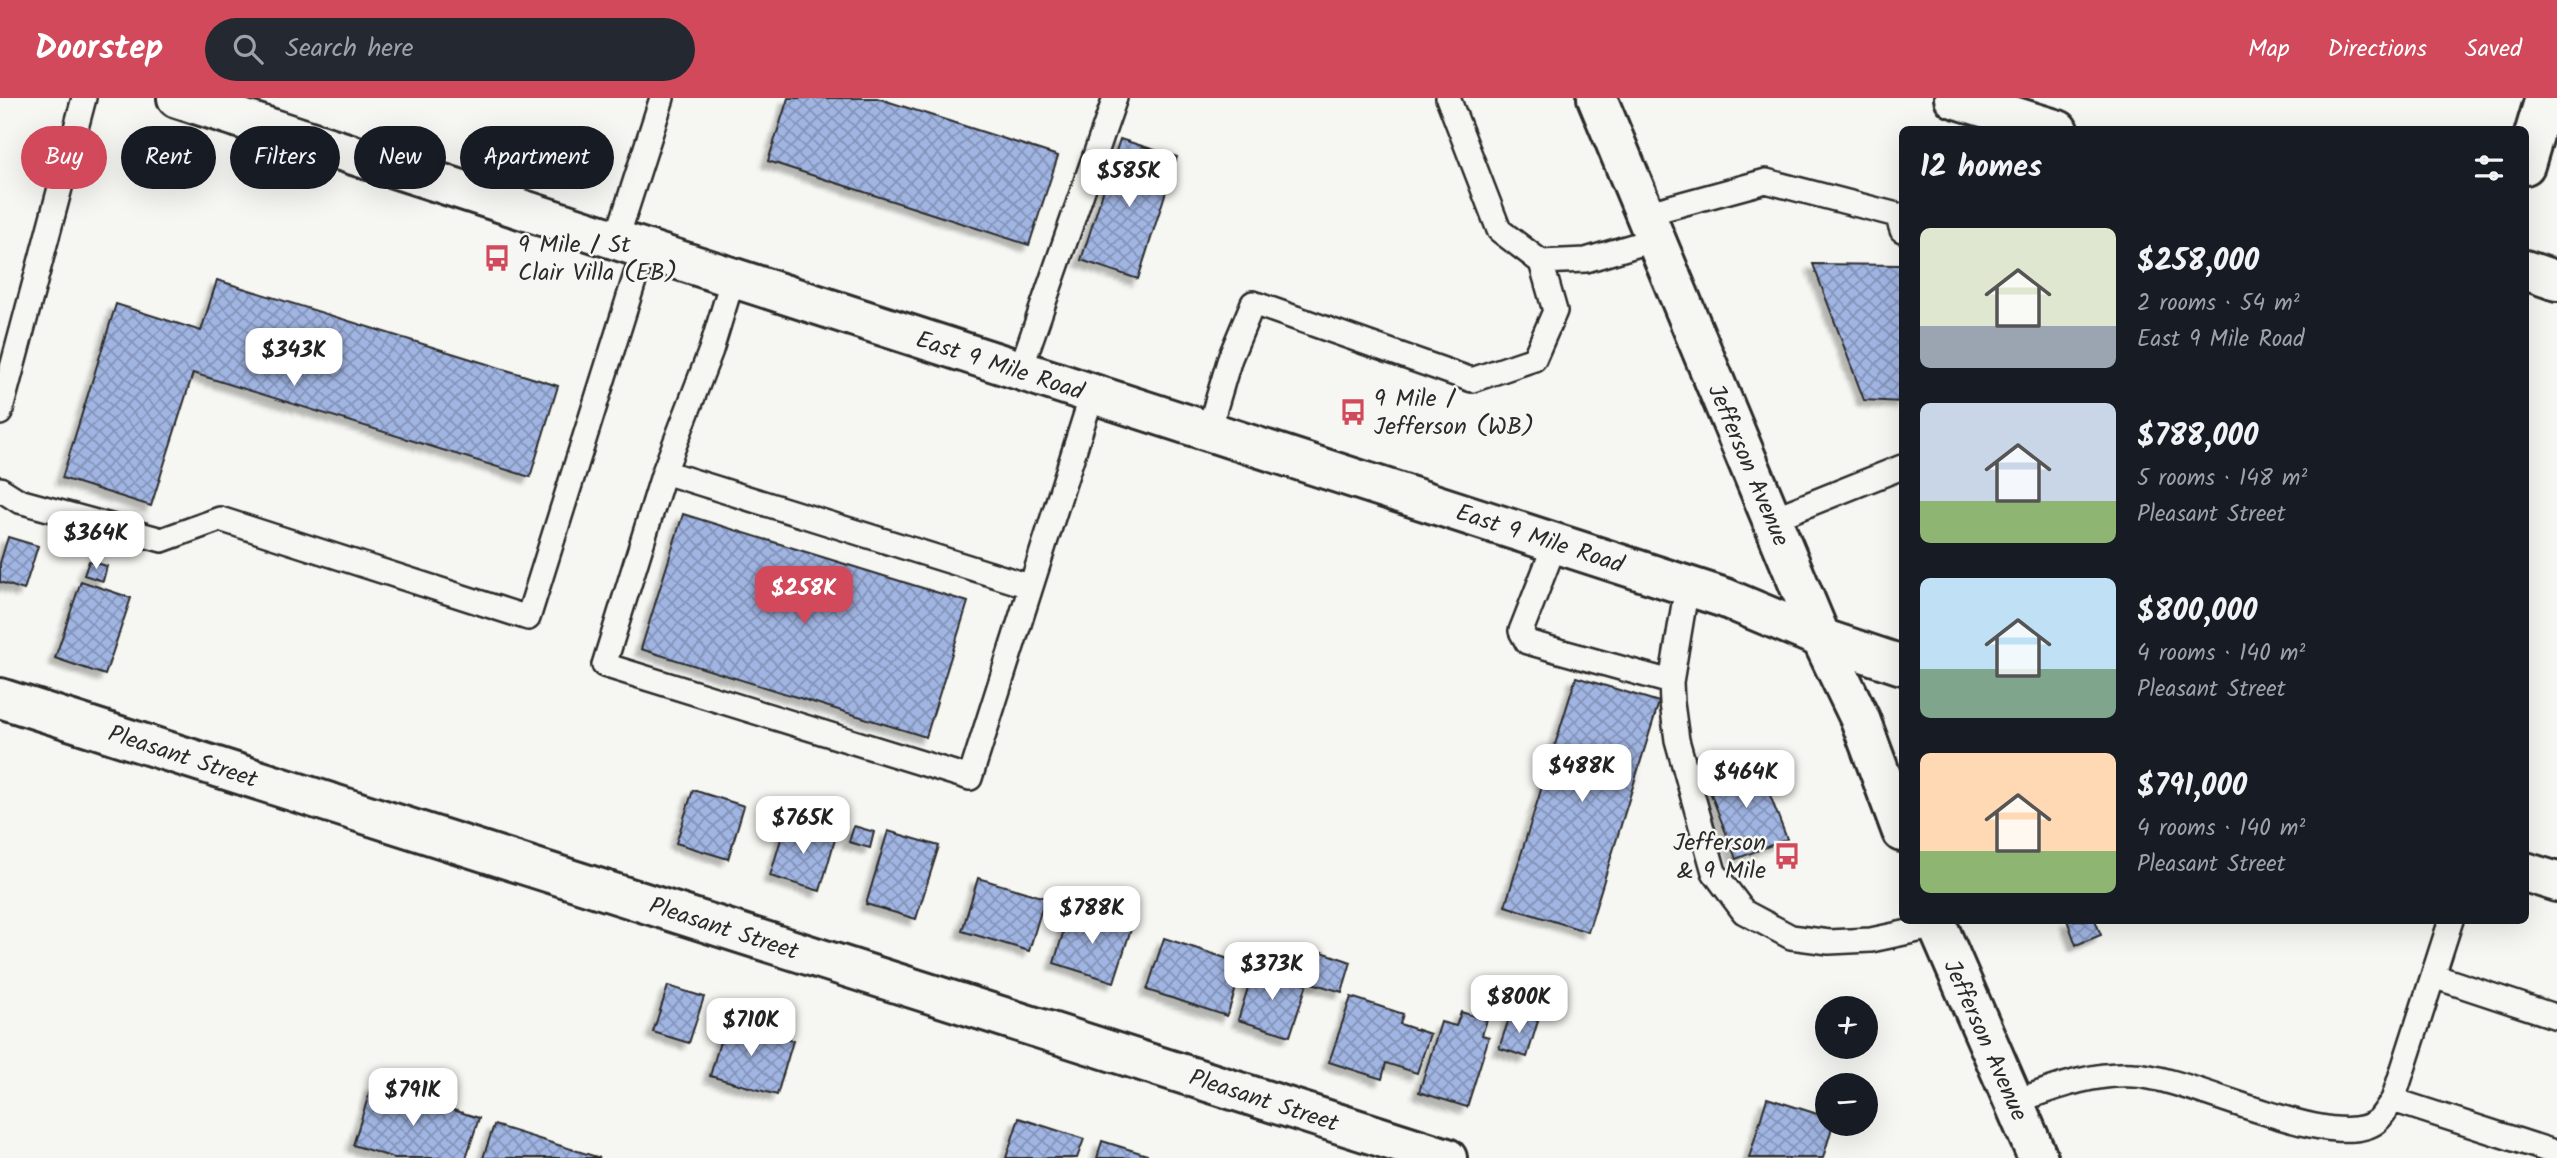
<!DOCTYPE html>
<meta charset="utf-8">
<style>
body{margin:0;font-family:Kalam,sans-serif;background:#242831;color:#f1f3f6;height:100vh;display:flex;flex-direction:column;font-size:26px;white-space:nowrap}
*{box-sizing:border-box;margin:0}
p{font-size:23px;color:#9ea1a6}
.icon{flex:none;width:38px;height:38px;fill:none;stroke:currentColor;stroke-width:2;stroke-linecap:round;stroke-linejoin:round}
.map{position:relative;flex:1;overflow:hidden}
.details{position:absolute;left:1899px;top:28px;width:630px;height:798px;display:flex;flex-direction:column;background:#171b24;border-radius:10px;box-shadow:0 7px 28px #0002}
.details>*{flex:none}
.guide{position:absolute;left:21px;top:28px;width:665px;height:63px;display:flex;gap:14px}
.buttons{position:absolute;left:1815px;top:898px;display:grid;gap:14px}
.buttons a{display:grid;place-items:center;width:63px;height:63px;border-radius:50%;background:#171b24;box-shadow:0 7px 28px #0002;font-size:35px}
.price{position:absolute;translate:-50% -60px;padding:0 16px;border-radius:14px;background:#fff;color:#222;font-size:23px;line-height:46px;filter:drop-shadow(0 2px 4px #0008)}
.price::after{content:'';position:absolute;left:50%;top:42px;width:21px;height:16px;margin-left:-10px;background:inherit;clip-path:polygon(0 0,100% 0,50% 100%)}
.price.active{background:#d1495b;color:#fff}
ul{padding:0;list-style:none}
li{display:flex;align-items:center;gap:21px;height:175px;padding:0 21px}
li span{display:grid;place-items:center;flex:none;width:196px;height:140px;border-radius:10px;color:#555}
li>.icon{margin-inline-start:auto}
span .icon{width:84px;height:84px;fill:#fffc;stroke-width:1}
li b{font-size:30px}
h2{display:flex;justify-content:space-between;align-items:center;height:84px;padding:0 21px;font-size:30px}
.tag{padding:0 24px;border-radius:32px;background:#171b24;box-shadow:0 7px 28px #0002;font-size:24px;line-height:63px}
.tag.active{background:#d1495b;color:#fff}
header{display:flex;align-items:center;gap:42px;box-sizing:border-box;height:98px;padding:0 35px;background:#d1495b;color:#fff}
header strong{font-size:33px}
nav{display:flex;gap:38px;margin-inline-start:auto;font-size:24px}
.search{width:490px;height:63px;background:#242831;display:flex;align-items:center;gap:18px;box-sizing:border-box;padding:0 24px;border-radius:38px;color:#9ea1a6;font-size:26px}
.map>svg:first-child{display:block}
.building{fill:url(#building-cross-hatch);stroke:#2b2b2b;stroke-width:2;filter:url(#shadow)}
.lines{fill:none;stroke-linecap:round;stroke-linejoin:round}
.lane-casing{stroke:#2b2b2b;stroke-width:28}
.street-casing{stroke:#2b2b2b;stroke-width:44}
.secondary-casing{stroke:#2b2b2b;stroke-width:44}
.lane{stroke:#f6f6f2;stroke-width:23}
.street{stroke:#f6f6f2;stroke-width:38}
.secondary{stroke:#f6f6f2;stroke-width:38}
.labels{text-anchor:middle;stroke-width:5;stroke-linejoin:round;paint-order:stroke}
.poi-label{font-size:24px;fill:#2b2b2b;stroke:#f6f6f2;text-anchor:start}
.street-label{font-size:24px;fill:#2b2b2b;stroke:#f6f6f2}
</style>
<header>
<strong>Doorstep</strong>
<div class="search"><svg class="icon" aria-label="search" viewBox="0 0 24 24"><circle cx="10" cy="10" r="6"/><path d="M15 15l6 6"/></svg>Search here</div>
<nav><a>Map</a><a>Directions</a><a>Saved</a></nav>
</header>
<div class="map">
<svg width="2557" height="1060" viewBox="0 0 2557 1060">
<defs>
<pattern id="building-cross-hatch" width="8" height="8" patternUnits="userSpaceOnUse" patternTransform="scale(1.75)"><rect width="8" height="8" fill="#a1b5e3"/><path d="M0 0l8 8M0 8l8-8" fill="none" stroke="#8393b8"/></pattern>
<filter id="shadow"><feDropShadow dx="-6" dy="6" stdDeviation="2" flood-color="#0004"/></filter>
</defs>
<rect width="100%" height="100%" fill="#f6f6f2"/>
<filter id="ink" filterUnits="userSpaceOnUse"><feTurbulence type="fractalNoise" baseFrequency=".0143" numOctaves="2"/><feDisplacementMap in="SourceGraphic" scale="14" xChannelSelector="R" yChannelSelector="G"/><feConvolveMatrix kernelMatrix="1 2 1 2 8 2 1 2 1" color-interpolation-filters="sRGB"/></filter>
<g filter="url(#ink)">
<path class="building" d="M788 0H877L1058 58 1029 147 768 63Z
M1120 41 1177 59 1138 181 1081 162Z
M1813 166 1902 167V304L1864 302Z
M217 182 558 288 530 379 193 275 151 408 62 380 116 206 201 233Z
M683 416 968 504 926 639 641 551Z
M8 439 38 448 24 492 0 484V465Z
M89 463 107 468 103 483 84 477Z
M81 483 131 500 105 577 55 560Z
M1576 579 1659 604 1588 834 1505 808Z
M1757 664 1787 741 1736 761 1706 683Z
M693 692 744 708 728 761 676 745Z
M786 724 836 738 820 793 770 778Z
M854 728 874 734 870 750 849 744Z
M888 733 939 748 916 821 866 806Z
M978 780 1045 800 1029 853 962 833Z
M1070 812 1131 831 1114 884 1054 865Z
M2067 822H2095L2101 837 2076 847Z
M1164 840 1244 866 1227 918 1147 892Z
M1322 854 1351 864 1342 894 1312 885Z
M1254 870 1307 886 1290 938 1238 922Z
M668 888 704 899 689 945 653 934Z
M1351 899 1403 916 1400 926 1430 936 1417 975 1386 965 1382 981 1329 964Z
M1461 914 1487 922 1482 937 1489 939 1467 1009 1419 994 1441 924 1456 928Z
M1511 915 1538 923 1527 959 1499 950Z
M726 923 793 943 777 997 710 978Z
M372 987 479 1020 466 1060H394L353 1047Z
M1767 1000 1827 1019V1026H1833L1823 1060H1749Z
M1019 1020 1084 1041 1077 1060H1006Z
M494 1027 600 1060H483Z
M1102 1043 1147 1057 1146 1060H1097Z"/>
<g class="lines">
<defs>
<path id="lane" d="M1448 0 1499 132 1541 164 1586 162 1656 141
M1645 116 1766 83 1897 117 1902 132
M616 143 662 0
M733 180 711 252 664 374 604 567 970 680 1092 297
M1020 273 1115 0
M0 315 84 0
M1208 334 1230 260 1253 205 1472 282 1534 261 1555 213 1541 164
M664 374 1029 488
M0 391 19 403 162 442 220 421 528 520 644 151
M1772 421 1902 369
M1555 446 1521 533 1527 544 1671 584
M1687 488 1671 584 1672 605 1677 642 1714 774 1744 814 1791 839 1829 844 1871 842 1937 828
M2433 878 2557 919
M2393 1002 2557 1055
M2014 1004C2054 990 2090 975 2133 977 2189 978 2335 1057 2377 1023 2383 1018 2388 1008 2393 1002L2451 822"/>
<path id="street" d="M1954 0 2058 32
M2525 67 2545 0
M2525 172 2557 183
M1821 540 1902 567
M0 600 1447 1060
M2525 774 2557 784"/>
<path id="secondary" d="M177 0 1725 500 1821 540
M1597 0 1821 540 1860 621 1902 734
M1935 822 2038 1060"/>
</defs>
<use href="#lane" class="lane-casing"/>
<use href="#street" class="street-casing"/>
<use href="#secondary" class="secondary-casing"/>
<use href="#lane" class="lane"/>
<use href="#street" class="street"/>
<use href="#secondary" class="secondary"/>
</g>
</g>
<defs>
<symbol id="bus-bare" viewBox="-9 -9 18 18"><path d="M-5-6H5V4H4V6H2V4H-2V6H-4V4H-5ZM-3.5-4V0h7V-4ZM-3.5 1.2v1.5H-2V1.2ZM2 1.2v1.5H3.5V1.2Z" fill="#d1495b" stroke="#f6f6f2" stroke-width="2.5" paint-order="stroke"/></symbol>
</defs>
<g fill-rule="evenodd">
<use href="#bus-bare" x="478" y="141" width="38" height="38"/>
<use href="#bus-bare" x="1334" y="295" width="38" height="38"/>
<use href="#bus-bare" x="1768" y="739" width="38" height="38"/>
</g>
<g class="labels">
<g class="poi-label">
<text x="518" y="154">9 Mile / St<tspan x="518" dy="28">Clair Villa (EB)</tspan></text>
<text x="1374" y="308">9 Mile /<tspan x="1374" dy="28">Jefferson (WB)</tspan></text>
<text x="1766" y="752" text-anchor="end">Jefferson<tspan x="1766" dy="28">&amp; 9 Mile</tspan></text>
</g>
<g class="street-label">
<text transform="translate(1000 267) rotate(18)" y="8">East 9 Mile Road</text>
<text transform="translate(1749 367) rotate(67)" y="8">Jefferson Avenue</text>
<text transform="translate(1540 440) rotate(18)" y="8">East 9 Mile Road</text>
<text transform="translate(183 658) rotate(18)" y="8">Pleasant Street</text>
<text transform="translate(724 830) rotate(18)" y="8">Pleasant Street</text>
<text transform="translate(1986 942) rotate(66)" y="8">Jefferson Avenue</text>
<text transform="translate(1264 1002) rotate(18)" y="8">Pleasant Street</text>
</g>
</g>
</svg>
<div class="buttons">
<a>+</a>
<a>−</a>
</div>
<b class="price" style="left:1129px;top:111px">$585K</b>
<b class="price" style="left:294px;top:290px">$343K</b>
<b class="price" style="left:96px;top:473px">$364K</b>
<b class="price active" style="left:804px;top:528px">$258K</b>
<b class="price" style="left:1582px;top:706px">$488K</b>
<b class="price" style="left:1746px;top:712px">$464K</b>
<b class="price" style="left:803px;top:758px">$765K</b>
<b class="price" style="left:1092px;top:848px">$788K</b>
<b class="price" style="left:1272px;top:904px">$373K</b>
<b class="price" style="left:1519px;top:937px">$800K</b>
<b class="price" style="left:751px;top:960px">$710K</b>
<b class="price" style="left:413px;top:1030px">$791K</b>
<div class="guide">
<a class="tag active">Buy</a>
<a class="tag">Rent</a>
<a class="tag">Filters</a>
<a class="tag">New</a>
<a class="tag">Apartment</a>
</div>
<section class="details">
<h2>12 homes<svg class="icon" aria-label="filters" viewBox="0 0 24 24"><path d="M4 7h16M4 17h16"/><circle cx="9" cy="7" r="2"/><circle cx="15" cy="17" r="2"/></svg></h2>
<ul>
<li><span style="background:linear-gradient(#dfe7d0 70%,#9aa5b1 0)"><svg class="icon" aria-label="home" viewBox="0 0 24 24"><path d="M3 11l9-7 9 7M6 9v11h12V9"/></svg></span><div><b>$258,000</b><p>2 rooms · 54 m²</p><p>East 9 Mile Road</p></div></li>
<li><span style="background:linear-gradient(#c9d6e8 70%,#8fb573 0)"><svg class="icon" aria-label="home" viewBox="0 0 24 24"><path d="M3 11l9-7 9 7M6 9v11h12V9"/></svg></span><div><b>$788,000</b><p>5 rooms · 148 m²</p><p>Pleasant Street</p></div></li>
<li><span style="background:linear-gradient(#bfe0f5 65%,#7fa58c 0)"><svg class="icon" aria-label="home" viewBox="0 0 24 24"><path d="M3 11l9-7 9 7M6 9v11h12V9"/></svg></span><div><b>$800,000</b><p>4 rooms · 140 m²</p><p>Pleasant Street</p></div></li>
<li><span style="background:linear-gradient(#ffd9b3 70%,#8fb573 0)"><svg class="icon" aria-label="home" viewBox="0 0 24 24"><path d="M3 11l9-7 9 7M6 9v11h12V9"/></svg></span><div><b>$791,000</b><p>4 rooms · 140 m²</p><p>Pleasant Street</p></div></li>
</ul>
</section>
</div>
